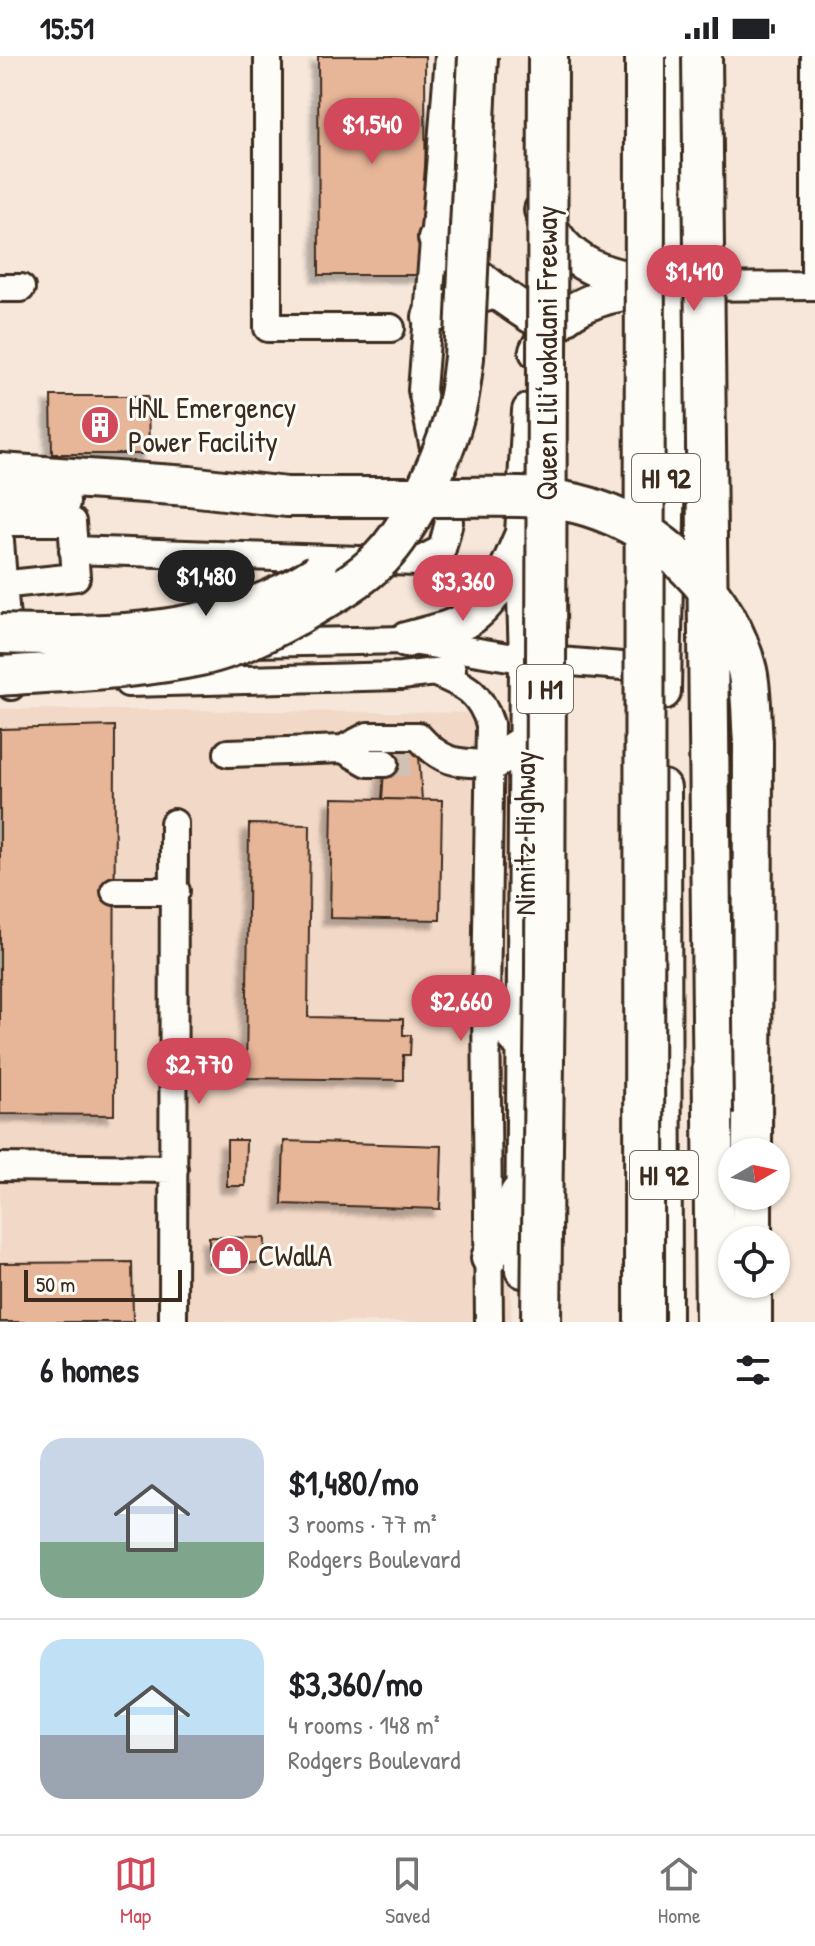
<!DOCTYPE html>
<meta charset="utf-8">
<style>
body{margin:0;font-family:"Patrick Hand",sans-serif;background:#f6f6f6;color:#202124;height:100vh;display:flex;flex-direction:column;font-size:30px;white-space:nowrap}
*{box-sizing:border-box;margin:0}
p{font-size:26px;color:#757577}
.icon{flex:none;width:44px;height:44px;fill:none;stroke:currentColor;stroke-width:2;stroke-linecap:round;stroke-linejoin:round}
.map{position:relative;height:1266px;overflow:hidden}
.drawer{display:flex;flex-direction:column;background:#fff;flex:1}
.drawer>*{flex:none}
.needle{width:52px;rotate:81deg}
.fabs{position:absolute;left:718px;top:1082px;display:grid;gap:16px}
.fabs a{display:grid;place-items:center;width:72px;height:72px;border-radius:50%;background:#fff;box-shadow:0 2px 6px #0004;font-size:40px}
.scale{position:absolute;left:24px;bottom:20px;width:158px;box-sizing:border-box;padding-left:8px;border:4px solid #3b2a1e;border-top:0;font-size:22px;line-height:28px;white-space:nowrap;color:#3b2a1e;-webkit-text-stroke:6px #fdfcf7;paint-order:stroke}
.price{position:absolute;translate:-50% -68px;padding:0 18px;border-radius:28px;background:#d1495b;color:#fff;font-size:26px;line-height:52px;filter:drop-shadow(0 2px 4px #0008)}
.price::after{content:'';position:absolute;left:50%;top:48px;width:24px;height:18px;margin-left:-12px;background:inherit;clip-path:polygon(0 0,100% 0,50% 100%)}
.price.selected{background:#222;color:#fff}
ul{padding:0;list-style:none}
li{display:flex;align-items:center;gap:24px;height:200px;padding:0 40px}
li+li{border-top:2px solid #e0e0e0}
li span{display:grid;place-items:center;flex:none;width:224px;height:160px;border-radius:24px;color:#555}
li>.icon{margin-inline-start:auto}
span .icon{width:96px;height:96px;fill:#fffc;stroke-width:1}
li b{font-size:34px}
h2{display:flex;justify-content:space-between;align-items:center;height:96px;padding:0 40px;font-size:34px}
.status{display:flex;justify-content:space-between;align-items:center;height:56px;padding:0 40px;background:#fff;direction:ltr}
.status svg{height:22px;fill:currentColor}
.tabs{display:flex;justify-content:space-around;align-items:center;height:112px;border-top:2px solid #e0e0e0;background:#fff;font-size:22px;color:#757577}
.tabs a{display:grid;justify-items:center;gap:4px}
.tabs .selected{color:#d1495b}
.map>svg:first-child{display:block}
.built{fill:#f2d8c6}
.building{fill:#e7b598;stroke:#3b2a1e;stroke-width:2;filter:url(#shadow)}
.lines{fill:none;stroke-linecap:round;stroke-linejoin:round}
.minor-tunnel{stroke:#d1c1b4;stroke-width:26;stroke-dasharray:26 13;stroke-linecap:butt}
.minor-casing{stroke:#3b2a1e;stroke-width:32}
.major-casing{stroke:#3b2a1e;stroke-width:40}
.highway-casing{stroke:#3b2a1e;stroke-width:44}
.minor{stroke:#fdfcf7;stroke-width:26}
.major{stroke:#fdfcf7;stroke-width:34}
.highway{stroke:#fdfcf7;stroke-width:38}
.highway-bridge-casing{stroke:#3b2a1e;stroke-width:44;stroke-linecap:butt}
.highway-bridge{stroke:#fdfcf7;stroke-width:38}
.labels{text-anchor:middle;stroke-width:6;stroke-linejoin:round;paint-order:stroke}
.shield{fill:#fdfcf7;stroke:#75695f;stroke-width:2}
.shield-label{font-size:28px;font-weight:bold;fill:#3b2a1e}
.street-label{font-size:30px;fill:#3b2a1e;stroke:#fdfcf7}
.poi-label{font-size:30px;fill:#3b2a1e;stroke:#fdfcf7;text-anchor:start}
</style>
<div class="status"><b>15:51</b><svg viewBox="0 0 49 12"><path d="M0 12V9h3v3zM5 12V6h3v6zM10 12V3h3v9zM15 12V0h3v12zM26 1h20v11H26zM47 4h2v5h-2z"/></svg></div>
<div class="map">
<svg width="815" height="1266" viewBox="0 0 815 1266">
<defs>
<filter id="shadow"><feDropShadow dx="-7" dy="7" stdDeviation="2" flood-color="#0004"/></filter>
</defs>
<rect width="100%" height="100%" fill="#f6e7da"/>
<filter id="ink" filterUnits="userSpaceOnUse"><feTurbulence type="fractalNoise" baseFrequency=".0125" numOctaves="2"/><feDisplacementMap in="SourceGraphic" scale="16" xChannelSelector="R" yChannelSelector="G"/><feConvolveMatrix kernelMatrix="1 2 1 2 8 2 1 2 1" color-interpolation-filters="sRGB"/></filter>
<g filter="url(#ink)">
<path class="built" d="M0 653 508 657 511 1266H0Z"/>
<path class="building" d="M318 0H425L426 219H319Z
M51 340H148L149 398H52Z
M115 670 114 1059 0 1058V673Z
M418 685 422 744 382 743 386 687Z
M332 742 442 744 440 864 330 862Z
M249 768 310 769 308 961 403 963V979H411L410 999H403V1024L246 1022Z
M227 1084H246L245 1130H227Z
M284 1085 442 1090 440 1153 282 1148Z
M209 1181 265 1182 264 1207H209Z
M132 1206 133 1266H0V1207Z"/>
<g class="lines">
<path class="minor-tunnel" d="M385 707H420"/>
<defs>
<path id="minor" d="M268 0V272H391
M815 0V215
M691 231 815 230
M0 232H21
M0 466H72L76 521 0 529
M0 485 11 630
M73 494 417 506 442 493 449 466 422 334 449 0
M253 587 406 584 509 601 660 613
M438 618C467 630 480 637 490 668L486 947 489 1266
M128 627 401 620 452 614
M343 693 368 707H385
M228 697 343 693 368 680H418C442 707 455 707 490 708
M115 835H176
M0 1111 174 1113
M173 1266 174 767"/>
<path id="major" d="M542 154C565 216 613 221 670 230
M436 182C466 213 496 237 532 260
M430 261 457 247 488 237
M537 295C557 253 599 239 641 234
M406 584C429 577 458 573 476 557 498 539 510 508 521 482
M663 636 670 230 668 0
M490 708 526 685
M663 732 664 1266
M486 947 524 991
M489 1202 518 1137
M523 1214 527 603 523 478 530 355"/>
<path id="highway" d="M0 417 189 430 287 441
M0 444 60 446
M713 1059 715 1266
M752 1096 753 686
M752 1184V1140
M752 1266V1228"/>
</defs>
<use href="#minor" class="minor-casing"/>
<use href="#major" class="major-casing"/>
<use href="#highway" class="highway-casing"/>
<use href="#minor" class="minor"/>
<use href="#major" class="major"/>
<use href="#highway" class="highway"/>
<defs>
<path id="highway-bridge" d="M702 0 713 1059
M287 441C343 441 400 441 457 441 500 441 548 438 589 451 663 474 728 538 747 614 752 636 751 663 753 686
M0 578C112 581 220 581 318 518
M0 620C66 615 135 614 200 600 231 594 269 575 296 560 325 543 358 526 381 502 414 468 449 390 458 344 461 330 462 316 464 302L478 0
M541 1266 545 917 548 0
M644 1266 645 0"/>
</defs>
<use href="#highway-bridge" class="highway-bridge-casing"/>
<use href="#highway-bridge" class="highway-bridge"/>
</g>
</g>
<defs>
<symbol id="building-disc" viewBox="-11 -11 22 22"><circle r="9.5" fill="#d1495b" stroke="#fdfcf7"/><path d="M-4-6H4V6H1V3H-1V6H-4ZM-2.5-4.3h1.7v1.8h-1.7ZM.8-4.3h1.7v1.8H.8ZM-2.5-1h1.7V.8h-1.7ZM.8-1h1.7V.8H.8Z" fill="#fff"/></symbol>
<symbol id="shop-disc" viewBox="-11 -11 22 22"><circle r="9.5" fill="#d1495b" stroke="#fdfcf7"/><path d="M-5-2.5h2.3a2.7 3.5 0 0 1 5.4 0H5L5.5 6h-11ZM-1.5-2.5h3a1.5 2.3 0 0 0-3 0Z" fill="#fff"/></symbol>
</defs>
<g fill-rule="evenodd">
<use href="#building-disc" x="78" y="347" width="44" height="44"/>
<use href="#shop-disc" x="208" y="1178" width="44" height="44"/>
</g>
<g class="labels">
<g class="shield">
<rect x="632" y="398" width="68" height="48" rx="6"/>
<rect x="517" y="609" width="56" height="48" rx="6"/>
<rect x="630" y="1095" width="68" height="48" rx="6"/>
</g>
<g class="shield-label">
<text x="666" y="432">HI 92</text>
<text x="545" y="643">I H1</text>
<text x="664" y="1129">HI 92</text>
</g>
<g class="street-label">
<text transform="translate(547 297) rotate(-90)" y="10">Queen Liliʻuokalani Freeway</text>
<text transform="translate(525 777) rotate(-90)" y="10">Nimitz Highway</text>
</g>
<g class="poi-label">
<text x="128" y="362">HNL Emergency<tspan x="128" dy="34">Power Facility</tspan></text>
<text x="258" y="1210">CWallA</text>
</g>
</g>
</svg>
<div class="fabs">
<a><svg class="needle" viewBox="-14 -14 28 28"><path d="M0-13l5 13h-10z" fill="#e53935"/><path d="M0 13l5-13h-10z" fill="#757577"/></svg></a>
<a><svg class="icon" aria-label="locate" viewBox="0 0 24 24"><circle cx="12" cy="12" r="6"/><path d="M12 2v4M12 18v4M2 12h4M18 12h4"/></svg></a>
</div>
<div class="scale">50 m</div>
<b class="price" style="left:372px;top:110px">$1,540</b>
<b class="price" style="left:694px;top:257px">$1,410</b>
<b class="price selected" style="left:206px;top:562px">$1,480</b>
<b class="price" style="left:463px;top:567px">$3,360</b>
<b class="price" style="left:461px;top:987px">$2,660</b>
<b class="price" style="left:199px;top:1050px">$2,770</b>
</div>
<section class="drawer">
<h2>6 homes<svg class="icon" aria-label="filters" viewBox="0 0 24 24"><path d="M4 7h16M4 17h16"/><circle cx="9" cy="7" r="2"/><circle cx="15" cy="17" r="2"/></svg></h2>
<ul>
<li><span style="background:linear-gradient(#c9d6e8 65%,#7fa58c 0)"><svg class="icon" aria-label="home" viewBox="0 0 24 24"><path d="M3 11l9-7 9 7M6 9v11h12V9"/></svg></span><div><b>$1,480/mo</b><p>3 rooms · 77 m²</p><p>Rodgers Boulevard</p></div></li>
<li><span style="background:linear-gradient(#bfe0f5 60%,#9aa5b1 0)"><svg class="icon" aria-label="home" viewBox="0 0 24 24"><path d="M3 11l9-7 9 7M6 9v11h12V9"/></svg></span><div><b>$3,360/mo</b><p>4 rooms · 148 m²</p><p>Rodgers Boulevard</p></div></li>
</ul>
</section>
<nav class="tabs">
<a class="selected"><svg class="icon" aria-label="map" viewBox="0 0 24 24"><path d="M3 6l6-2 6 2 6-2v14l-6 2-6-2-6 2zM9 4v14M15 6v14"/></svg>Map</a>
<a><svg class="icon" aria-label="saved" viewBox="0 0 24 24"><path d="M7 4h10v16l-5-4-5 4z"/></svg>Saved</a>
<a><svg class="icon" aria-label="home" viewBox="0 0 24 24"><path d="M3 11l9-7 9 7M6 9v11h12V9"/></svg>Home</a>
</nav>
